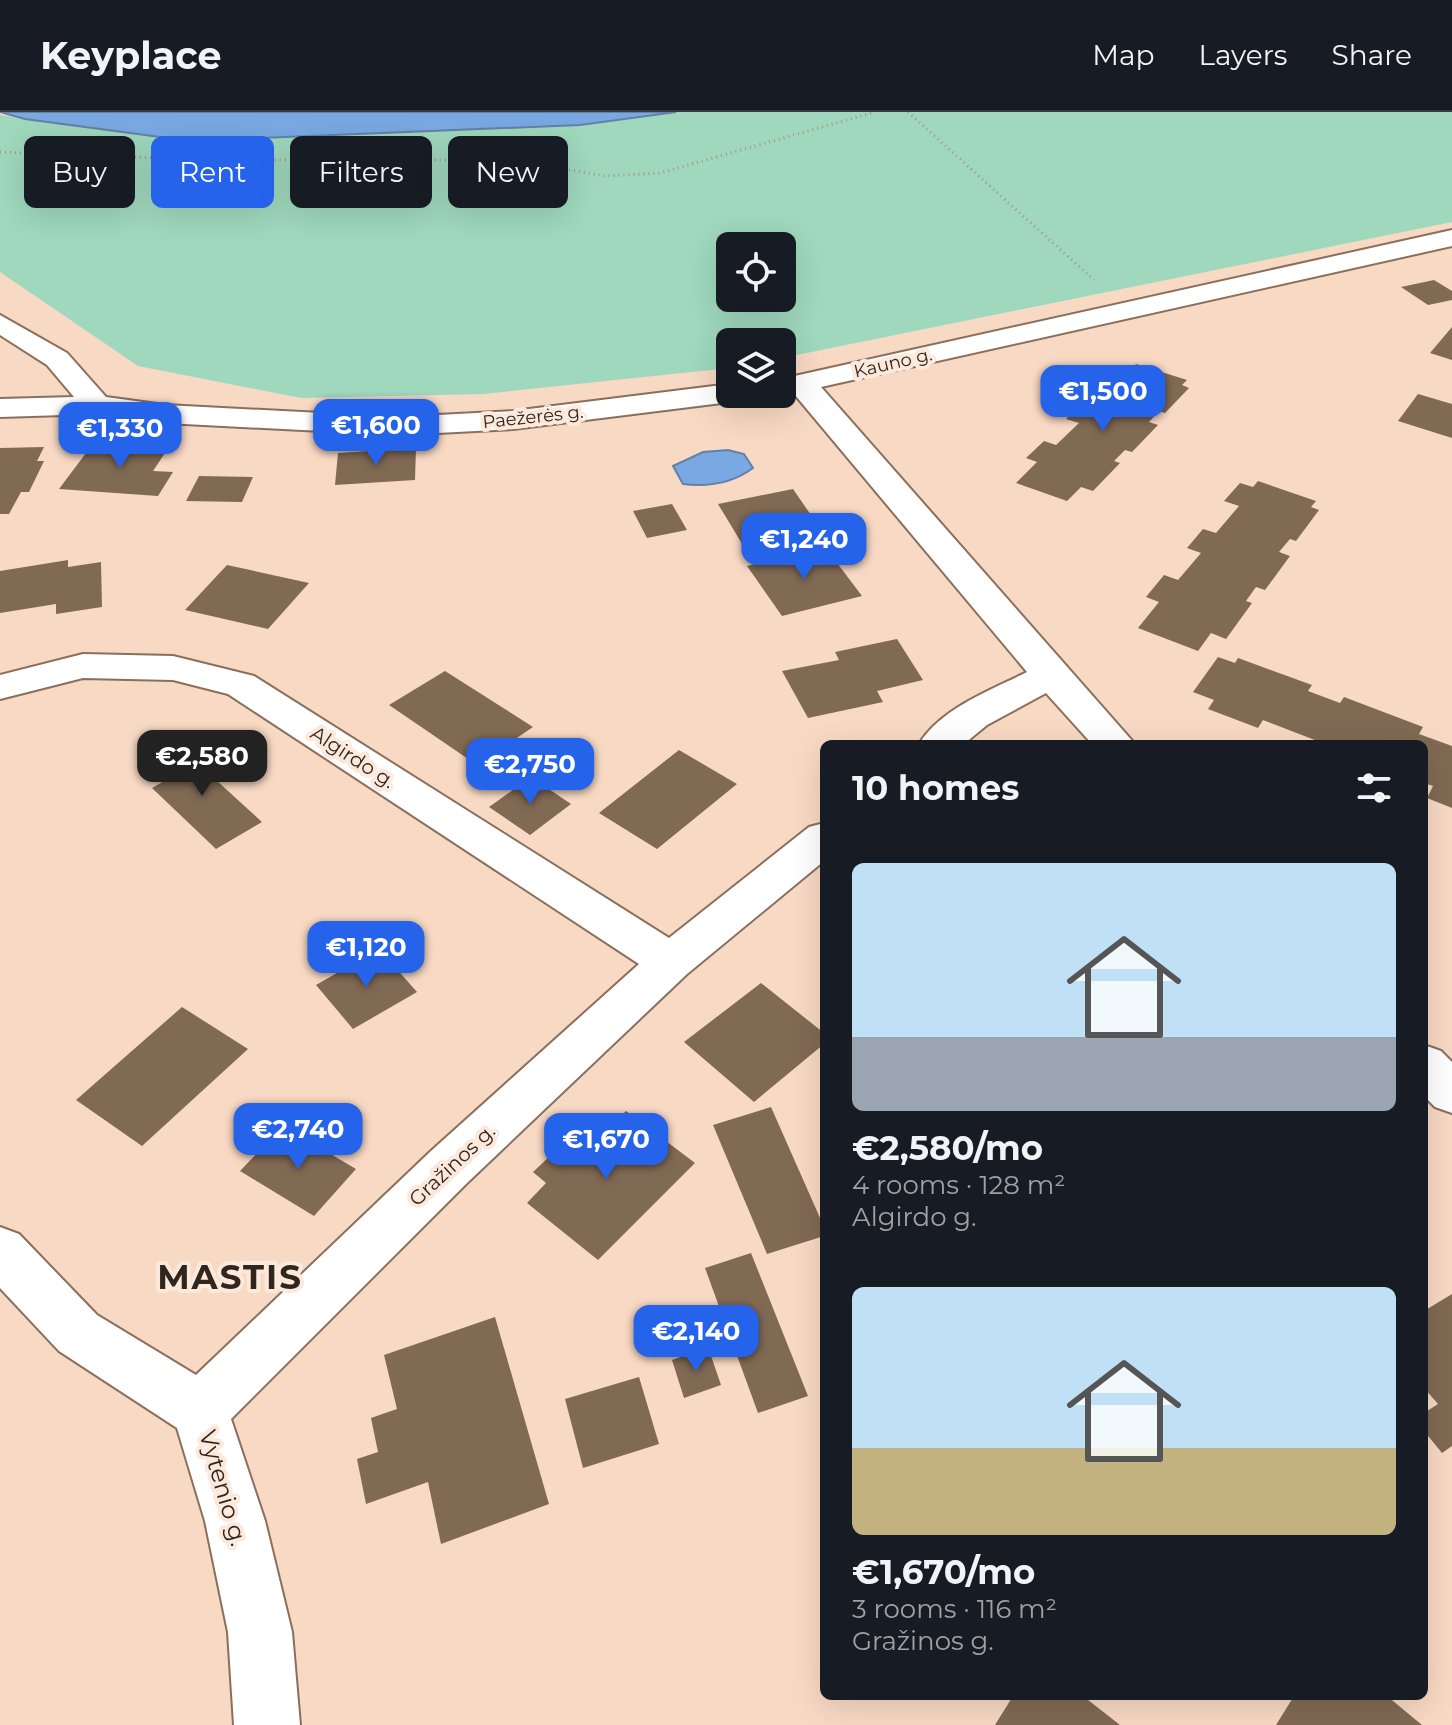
<!DOCTYPE html>
<meta charset="utf-8">
<style>
body{margin:0;font-family:Montserrat,sans-serif;background:#242831;color:#f1f3f6;height:100vh;display:flex;flex-direction:column;font-size:30px;white-space:nowrap}
*{box-sizing:border-box;margin:0}
p{font-size:26px;color:#9ea1a6}
.icon{flex:none;width:44px;height:44px;fill:none;stroke:currentColor;stroke-width:2;stroke-linecap:round;stroke-linejoin:round}
.map{position:relative;flex:1;overflow:hidden}
.details{position:absolute;left:820px;top:628px;width:608px;height:960px;display:flex;flex-direction:column;background:#171b24;border-radius:12px;box-shadow:0 8px 32px #0002}
.details>*{flex:none}
.hud{position:absolute;left:24px;top:24px;width:676px;height:72px;display:flex;gap:16px}
.buttons{position:absolute;left:716px;top:120px;display:grid;gap:16px}
.buttons a{display:grid;place-items:center;width:80px;height:80px;border-radius:12px;background:#171b24;box-shadow:0 8px 32px #0002;font-size:40px}
.price{position:absolute;translate:-50% -68px;padding:0 18px;border-radius:16px;background:#2563eb;color:#fff;font-size:26px;line-height:52px;filter:drop-shadow(0 2px 4px #0008)}
.price::after{content:'';position:absolute;left:50%;top:48px;width:24px;height:18px;margin-left:-12px;background:inherit;clip-path:polygon(0 0,100% 0,50% 100%)}
.price.selected{background:#222;color:#fff}
ul{padding:0;list-style:none}
li{display:grid;align-content:center;gap:16px;height:424px;padding:0 32px}
li span{display:grid;place-items:center;height:248px;border-radius:12px;color:#555}
li>.icon{margin-inline-start:auto}
span .icon{width:144px;height:144px;fill:#fffc;stroke-width:1}
li b{font-size:34px}
h2{display:flex;justify-content:space-between;align-items:center;height:96px;padding:0 32px;font-size:34px}
.chip{padding:0 28px;border-radius:12px;background:#171b24;box-shadow:0 8px 32px #0002;font-size:28px;line-height:72px}
.chip.selected{background:#2563eb;color:#fff}
header{display:flex;align-items:center;gap:48px;box-sizing:border-box;height:112px;padding:0 40px;background:#171b24;border-bottom:2px solid #363941}
header strong{font-size:38px}
nav{display:flex;gap:44px;margin-inline-start:auto;font-size:28px}
.map>svg:first-child{display:block}
.green{fill:#9fd8bc;fill-rule:evenodd}
.water{fill:#79a8e2;stroke:#6381a7;stroke-width:2}
.building{fill:#816a54}
.lines{fill:none;stroke-linecap:round;stroke-linejoin:round}
.minor-casing{stroke:#8a6f5c;stroke-width:4}
.path{stroke:#aa9383;stroke-width:3;stroke-dasharray:1 4;stroke-linecap:butt}
.minor{fill:#fff;fill-rule:evenodd}
.labels{text-anchor:middle;stroke-width:8;stroke-linejoin:round;paint-order:stroke}
.far-street-label{font-size:18px;fill:#31261e;stroke:#fce9dc}
.street-label{font-size:20px;fill:#31261e;stroke:#fce9dc}
.near-street-label{font-size:24px;fill:#31261e;stroke:#fce9dc}
.near-district-label{font-size:34px;font-weight:bold;letter-spacing:2px;fill:#31261e;stroke:#fce9dc}
</style>
<header>
<strong>Keyplace</strong>
<nav><a>Map</a><a>Layers</a><a>Share</a></nav>
</header>
<div class="map">
<svg width="1452" height="1613" viewBox="0 0 1452 1613">
<rect width="100%" height="100%" fill="#f8d9c4"/>
<path class="green" d="M676 0H1452V110L782 246V230H730V256L483 282 301 286 138 254 0 160V3L160 25 261 26 580 13ZM730 134H782V186H730Z"/>
<path class="water" d="M0 0H676L580 13 261 26 160 25 25 7Z
M728 338 744 342 753 356C733 371 708 375 683 372L673 354 703 340Z"/>
<path class="building" d="M1434 168 1452 179V188L1428 193 1401 175Z
M1452 215V248L1430 241Z
M1136 252 1187 268 1182 273 1189 276 1165 301 1159 299 1149 310 1158 313 1132 340 1125 338 1114 349 1120 351 1093 379 1081 375 1067 389 1016 371 1037 350 1026 346 1044 329 1056 333 1079 311 1066 307 1083 291 1094 295 1117 272 1104 268 1119 254 1131 257Z
M1418 282 1452 292V326L1398 309Z
M112 328 152 331 148 336 167 338 153 359 173 360 158 384 59 377 92 333 108 334Z
M44 335 37 349H44L29 380H21L9 402H0V336Z
M416 336 415 368 335 373 338 341Z
M199 364 253 365 242 390 186 389Z
M1258 369 1316 389 1311 395 1319 398 1296 429 1290 427 1279 440 1290 444 1265 478 1256 475 1246 489 1252 491 1226 527 1211 521 1198 539 1138 516 1159 490 1146 485 1164 463 1178 468 1201 441 1187 436 1203 417 1216 421 1239 394 1224 389 1240 371 1253 375Z
M793 377 813 406 800 409 811 426 747 440 718 392Z
M672 392 687 418 647 426 633 399Z
M825 435 862 484 782 504 747 454Z
M68 448V455L101 450 102 495 56 502V492L0 501V459Z
M227 453 309 471 268 517 185 498Z
M897 527 923 568 877 579 883 590 808 606 782 559 839 548 835 540Z
M1218 545 1235 551 1238 546 1312 573 1308 579 1340 591 1344 585 1423 615 1419 622 1452 634V696L1427 686 1433 674 1424 671V632H1318L1320 630 1263 608 1258 616 1208 597 1214 588 1193 580Z
M445 559 533 615 477 653 389 593Z
M194 632 215 651 204 657 262 710 216 737 152 676 164 669 150 656Z
M679 638 737 672 657 737 599 701Z
M531 665 571 692 530 723 489 695Z
M379 837 417 880 353 917 316 873Z
M761 871 824 921V932L754 990 684 930Z
M182 895 248 937 142 1034 76 988Z
M771 995 824 1115V1124L767 1142 713 1013Z
M626 999 695 1051 598 1148 527 1091 546 1071 533 1060 589 1007 605 1019Z
M283 1014 356 1057 314 1104 240 1059Z
M751 1141 808 1284 758 1301 705 1156Z
M1452 1182V1334L1442 1341 1424 1319V1301L1438 1292 1424 1276V1199Z
M495 1205 549 1392 441 1432 428 1370 366 1392 357 1347 378 1340 371 1306 397 1297 384 1243Z
M708 1235 721 1273 684 1286 672 1248Z
M639 1265 659 1332 583 1356 565 1287Z
M1013 1584H1083L1120 1613H995Z
M1294 1584H1387L1422 1613H1276Z"/>
<g class="lines">
<defs>
<path id="minor" d="M1452 118V134L821 275 1135 632H1092L1046 581 987 613 964 632H919C941 596 991 578 1027 560L790 277 786 271 790 265Z
M0 203 67 241 106 285 165 293 399 305 513 299 730 272V282H744L741 287 730 290 513 317 399 323 165 311 97 302 0 305V287L74 285 47 253 0 223Z
M83 542 173 544 254 564 669 826 809 715 824 711V749L687 862 467 1071 231 1307 265 1409 292 1520 300 1613H234L228 1520 205 1409 177 1316 59 1239 0 1176V1115L19 1122 97 1203 196 1263 431 1039 639 852 228 582 173 568 83 566 0 587V563Z
M1424 933 1441 939 1452 950V1001L1435 995 1424 984Z"/>
</defs>
<use href="#minor" class="minor-casing"/>
<path class="path" d="M908 0 1094 168
M0 40 222 48H513L605 64 660 61 875 0"/>
<use href="#minor" class="minor"/>
</g>
<g class="labels">
<g class="far-street-label">
<text transform="translate(893 251) rotate(-13)" y="6">Kauno g.</text>
<text transform="translate(533 305) rotate(-6)" y="6">Paežerės g.</text>
</g>
<g class="street-label">
<text transform="translate(353 645) rotate(33)" y="7">Algirdo g.</text>
<text transform="translate(452 1053) rotate(-43)" y="7">Gražinos g.</text>
</g>
<g class="near-street-label">
<text transform="translate(223 1376) rotate(74)" y="8">Vytenio g.</text>
</g>
<g class="near-district-label">
<text x="230" y="1177">MASTIS</text>
</g>
</g>
</svg>
<div class="buttons">
<a><svg class="icon" aria-label="locate" viewBox="0 0 24 24"><circle cx="12" cy="12" r="6"/><path d="M12 2v4M12 18v4M2 12h4M18 12h4"/></svg></a>
<a><svg class="icon" aria-label="layers" viewBox="0 0 24 24"><path d="M12 4l9 5-9 5-9-5zM3 14l9 5 9-5"/></svg></a>
</div>
<b class="price" style="left:1103px;top:321px">€1,500</b>
<b class="price" style="left:376px;top:355px">€1,600</b>
<b class="price" style="left:120px;top:358px">€1,330</b>
<b class="price" style="left:804px;top:469px">€1,240</b>
<b class="price selected" style="left:202px;top:686px">€2,580</b>
<b class="price" style="left:530px;top:694px">€2,750</b>
<b class="price" style="left:366px;top:877px">€1,120</b>
<b class="price" style="left:298px;top:1059px">€2,740</b>
<b class="price" style="left:606px;top:1069px">€1,670</b>
<b class="price" style="left:696px;top:1261px">€2,140</b>
<div class="hud">
<a class="chip">Buy</a>
<a class="chip selected">Rent</a>
<a class="chip">Filters</a>
<a class="chip">New</a>
</div>
<section class="details">
<h2>10 homes<svg class="icon" aria-label="filters" viewBox="0 0 24 24"><path d="M4 7h16M4 17h16"/><circle cx="9" cy="7" r="2"/><circle cx="15" cy="17" r="2"/></svg></h2>
<ul>
<li><span style="background:linear-gradient(#bfe0f5 70%,#9aa5b1 0)"><svg class="icon" aria-label="home" viewBox="0 0 24 24"><path d="M3 11l9-7 9 7M6 9v11h12V9"/></svg></span><div><b>€2,580/mo</b><p>4 rooms · 128 m²</p><p>Algirdo g.</p></div></li>
<li><span style="background:linear-gradient(#bfe0f5 65%,#c2b280 0)"><svg class="icon" aria-label="home" viewBox="0 0 24 24"><path d="M3 11l9-7 9 7M6 9v11h12V9"/></svg></span><div><b>€1,670/mo</b><p>3 rooms · 116 m²</p><p>Gražinos g.</p></div></li>
</ul>
</section>
</div>
